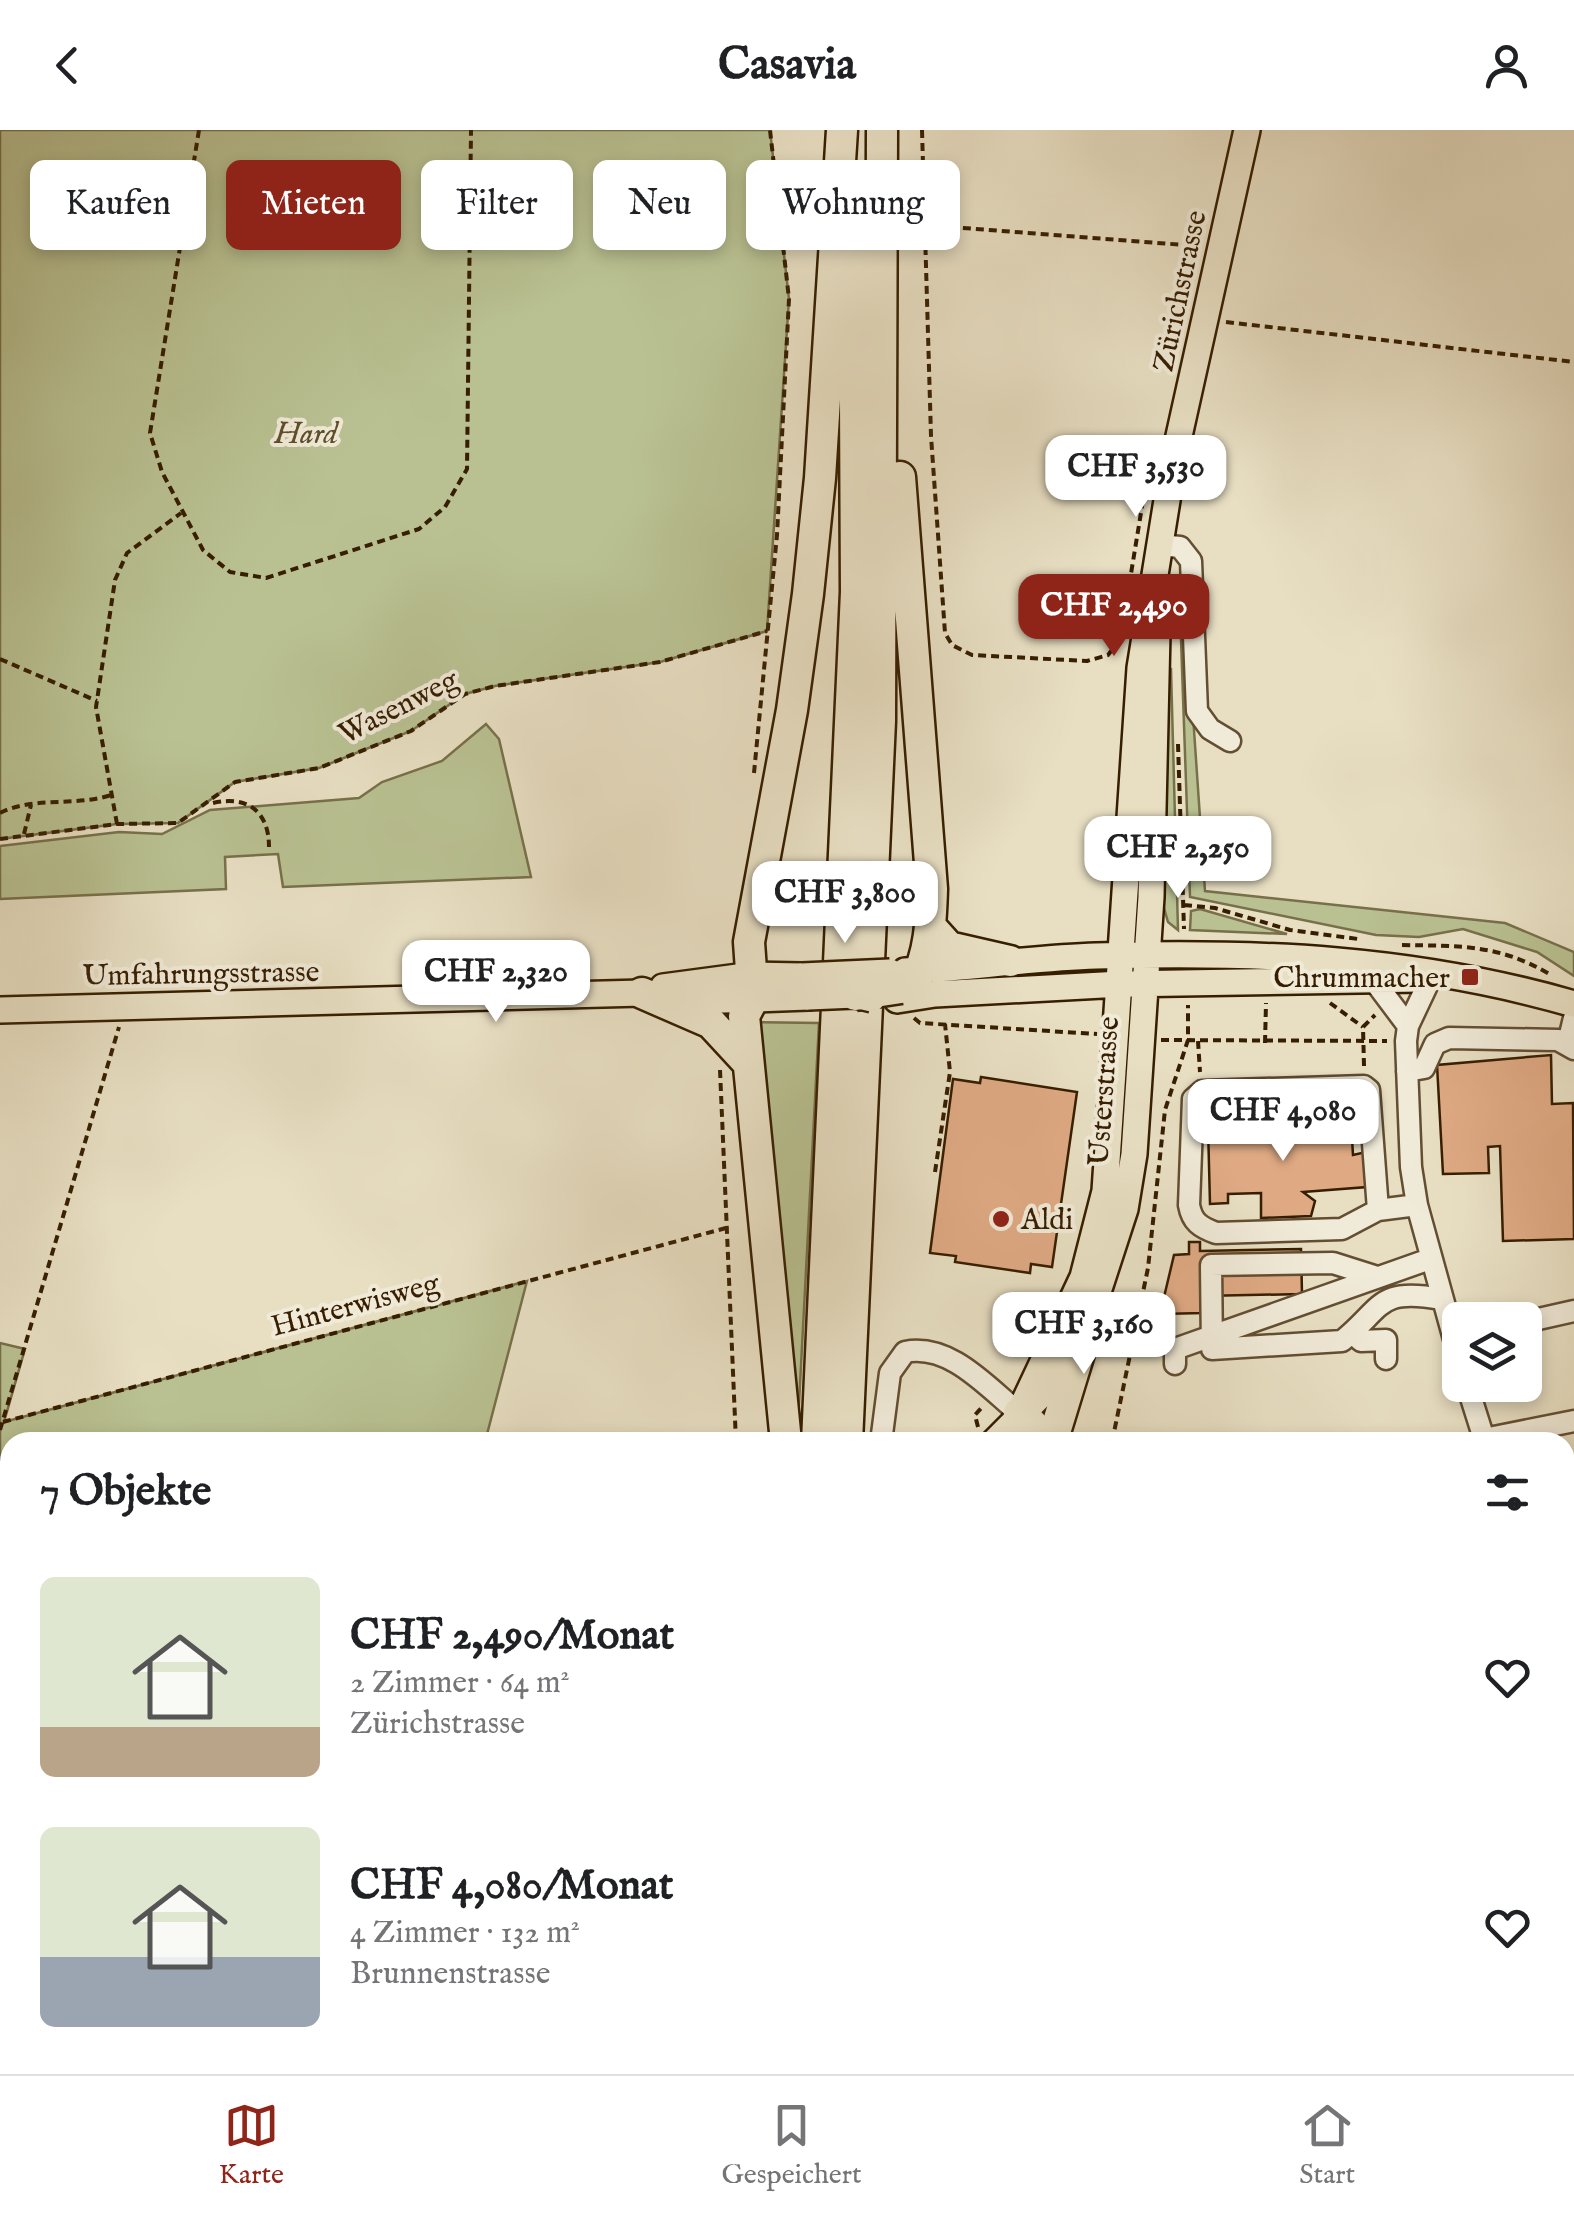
<!DOCTYPE html>
<html lang="de">
<meta charset="utf-8">
<style>
body{margin:0;font-family:"IM FELL English",serif;background:#f2f2f2;color:#202124;height:100vh;display:flex;flex-direction:column;font-size:38px;white-space:nowrap}
*{box-sizing:border-box;margin:0}
p{font-size:32px;color:#757577}
.icon{flex:none;width:55px;height:55px;fill:none;stroke:currentColor;stroke-width:2;stroke-linecap:round;stroke-linejoin:round}
.map{position:relative;flex:1;overflow:hidden}
.side{position:absolute;left:0px;top:1302px;width:1575px;height:642px;display:flex;flex-direction:column;background:#fff;border-radius:30px 30px 0 0;box-shadow:0 5px 15px #0003}
.side>*{flex:none}
.banner{position:absolute;left:30px;top:30px;width:1000px;height:90px;display:flex;gap:20px}
.controls{position:absolute;left:1442px;top:1172px;display:grid;gap:20px}
.controls a{display:grid;place-items:center;width:100px;height:100px;border-radius:15px;background:#fff;box-shadow:0 5px 15px #0003;font-size:50px}
.price{position:absolute;translate:-50% -85px;padding:0 22px;border-radius:20px;background:#fff;color:#222;font-size:32px;line-height:65px;filter:drop-shadow(0 2px 5px #0008)}
.price::after{content:'';position:absolute;left:50%;top:60px;width:30px;height:22px;margin-left:-15px;background:inherit;clip-path:polygon(0 0,100% 0,50% 100%)}
.price.selected{background:#8f2418;color:#fff}
ul{padding:0;list-style:none}
li{display:flex;align-items:center;gap:30px;height:250px;padding:0 40px}
li span{display:grid;place-items:center;flex:none;width:280px;height:200px;border-radius:15px;color:#555}
li>.icon{margin-inline-start:auto}
span .icon{width:120px;height:120px;fill:#fffc;stroke-width:1}
li b{font-size:42px}
h2{display:flex;justify-content:space-between;align-items:center;height:120px;padding:0 40px;font-size:42px}
.pill{padding:0 35px;border-radius:15px;background:#fff;box-shadow:0 5px 15px #0003;font-size:35px;line-height:90px}
.pill.selected{background:#8f2418;color:#fff}
header{display:flex;justify-content:space-between;align-items:center;height:130px;padding:0 40px;background:#fff;font-size:45px;font-weight:700}
.tabs{display:flex;justify-content:space-around;align-items:center;height:140px;border-top:2px solid #e0e0e0;background:#fff;font-size:28px;color:#757577}
.tabs a{display:grid;justify-items:center;gap:5px}
.tabs .selected{color:#8f2418}
.map>svg:first-child{display:block}
.green{fill:#b9c192;stroke:#787049;stroke-width:2.5}
.building{fill:#dea983;stroke:#371e00;stroke-width:2.5}
.lines{fill:none;stroke-linecap:round;stroke-linejoin:round}
.minor-casing{stroke:#634e31;stroke-width:25}
.major-casing{stroke:#371e00;stroke-width:30}
.highway-casing{stroke:#371e00;stroke-width:35}
.path{stroke:#371e00;stroke-width:4;stroke-dasharray:8 5;stroke-linecap:butt}
.minor{stroke:#f0ead8;stroke-width:20}
.major{stroke:#e8dfc3;stroke-width:25}
.highway{stroke:#e8dfc3;stroke-width:30}
.major-bridge-casing{stroke:#371e00;stroke-width:30;stroke-linecap:butt}
.highway-bridge-casing{stroke:#371e00;stroke-width:35;stroke-linecap:butt}
.major-bridge{stroke:#e8dfc3;stroke-width:25}
.highway-bridge{stroke:#e8dfc3;stroke-width:30}
.poi-dot{fill:#8f2418;stroke:#f0ead8;stroke-width:4}
.labels{text-anchor:middle;stroke-width:8;stroke-linejoin:round;paint-order:stroke}
.street-label{font-size:30px;fill:#371e00;stroke:#f0ead8}
.park-label{font-size:30px;font-style:italic;fill:#5e4f2c;stroke:#f0ead8}
.poi-label{font-size:30px;fill:#371e00;stroke:#f0ead8;text-anchor:end}
</style>
<header><svg class="icon" aria-label="back" viewBox="0 0 24 24"><path d="M15 5l-7 7 7 7"/></svg>Casavia<svg class="icon" aria-label="person" viewBox="0 0 24 24"><circle cx="12" cy="8" r="4"/><path d="M4 21q1-7 8-7t8 7"/></svg></header>
<div class="map">
<svg width="1574" height="1944" viewBox="0 0 1574 1944">
<rect width="100%" height="100%" fill="#e8dfc3"/>
<filter id="stains"><feTurbulence type="fractalNoise" baseFrequency=".002" numOctaves="4"/><feColorMatrix values="0 0 0 0 .2 0 0 0 0 .09 0 0 0 0 .02 0 0 0 .5 -.17"/></filter>
<radialGradient id="worn" r=".72"><stop offset=".6" stop-color="#630" stop-opacity="0"/><stop offset="1" stop-color="#630" stop-opacity=".3"/></radialGradient>
<path class="green" d="M0 0H770L789 169 767 501 660 532 495 556 465 564 411 601 319 638 235 652 178 693 117 694 0 709Z
M1183 439 1205 761 1505 793 1574 822V846L1537 822 1463 799 1419 807 1376 805 1190 767 1181 509Z
M1167 538 1171 539 1178 800 1168 792 1160 764Z
M486 594 499 609 531 747 283 757 278 724 225 727 226 759 0 769V716L119 702 162 704 210 680 359 668 382 652 442 631Z
M1200 779 1287 804 1190 800 1191 781Z
M752 892 819 893 797 1312Z
M527 1151 485 1312H10V1618L0 1615V1213L25 1219 4 1292Z
M0 1734 10 1736V1935H50L48 1944H0Z
M70 1935H266L264 1944H69Z
M451 1935H657L656 1944H449Z"/>
<path class="building" d="M1551 925 1552 974 1573 973 1574 1109 1503 1111 1500 1016 1488 1017 1489 1043 1443 1044 1437 935Z
M981 947 1077 962 1052 1137 1031 1134 1030 1143 955 1132 956 1126 930 1123 953 949 980 953Z
M1351 992 1353 1025 1366 1022 1367 1057 1303 1062 1315 1071 1311 1086 1261 1088V1063L1228 1064V1073L1210 1074 1208 996Z
M1189 1112H1200V1121L1301 1119 1302 1164 1202 1166 1203 1183 1160 1184 1174 1125 1189 1124Z
M1574 1325V1577L1565 1578V1327Z
M1284 1935H1359L1362 1944H1287Z"/>
<g class="lines">
<defs>
<path id="minor" d="M1159 415 1180 417 1191 431 1197 581 1210 599 1230 611
M1433 843 1408 896 1406 911 1411 1037 1417 1075 1460 1231
M1375 852 1408 896
M1568 913 1574 888
M1407 941 1424 938 1435 914 1449 908 1558 910 1574 919
M1378 1080 1369 960 1364 956 1202 961 1193 969 1189 1075C1192 1092 1200 1097 1216 1103L1342 1099 1378 1080 1417 1075
M1374 1146 1333 1133 1211 1135 1212 1219 1342 1211C1383 1178 1377 1157 1441 1169
M1525 1192 1574 1181
M1353 1203 1361 1211 1386 1210V1229
M1175 1234V1219L1430 1129
M1467 1255 1485 1312
M1484 1309 1574 1291
M881 1312 890 1243 905 1222C950 1213 987 1257 1019 1283
M0 1615 10 1618
M1565 1684 1574 1727
M1565 1804 1574 1802
M980 1935 1000 1944
M1029 1935 1049 1944
M1077 1935 1096 1944
M1391 1935 1394 1944
M1099 1944 1126 1935"/>
<path id="major" d="M905 841C969 838 1032 828 1096 826 1261 821 1415 828 1574 874
M663 857 753 845 802 846
M897 870 935 864 1121 854 1420 849
M0 880 642 863 723 870 808 867
M1019 1283 1083 1147 1105 1061 1140 538 1173 333 1247 0
M994 1312 1045 1261 1096 1168 1125 1079 1134 1024 1151 767 1157 503
M734 1935 735 1944"/>
<path id="highway" d="M900 347 932 759C931 791 930 824 914 853L901 858
M931 797 949 817 1010 831
M642 863 711 893 748 933
M1019 1283 1032 1294 1039 1312
M786 1312 744 886 753 869 749 812 792 580 808 464 820 348 842 0
M817 1312 856 462 854 78
M847 1312 880 591 882 0
M1052 1312 1096 1168
M808 1935 809 1944
M860 1944 862 1935"/>
</defs>
<use href="#minor" class="minor-casing"/>
<use href="#major" class="major-casing"/>
<use href="#highway" class="highway-casing"/>
<path class="path" d="M199 0 150 303 162 342 203 420 230 442 266 448 419 399 445 377 467 339 471 0
M922 0 931 306 945 503 952 515 972 525 1087 531 1108 525 1122 507
M924 95 1198 116
M1226 192 1574 232
M1127 468 1148 340
M0 529 97 571
M1178 614 1184 799
M754 643 777 405 789 169 770 0
M213 673C248 665 269 682 269 717
M0 683C33 666 75 677 111 665
M117 694 96 577 115 450 127 423 181 383
M24 704 31 675
M0 709 117 694 178 693 235 652 319 638 411 601 465 564 495 556 660 532 767 501
M1184 775 1215 778 1290 800 1358 809
M1402 815C1460 816 1499 814 1551 845
M1330 873 1363 897
M914 888 920 893 1097 904
M1161 910 1387 911
M1198 911 1200 942
M1265 913 1266 873
M1364 936 1363 897 1375 885
M720 940 736 1312
M935 1042 950 942 945 894
M3 1292 726 1098
M978 1297 975 1285 983 1276
M0 1300 119 897
M1112 1312 1148 1138 1165 980 1188 910V875
M440 1944 441 1935
M662 1944 664 1935"/>
<use href="#minor" class="minor"/>
<use href="#major" class="major"/>
<use href="#highway" class="highway"/>
<defs>
<path id="major-bridge" d="M802 846 890 842
M808 867 855 865 872 869"/>
<path id="highway-bridge" d="M855 865 901 858"/>
</defs>
<use href="#major-bridge" class="major-bridge-casing"/>
<use href="#highway-bridge" class="highway-bridge-casing"/>
<use href="#major-bridge" class="major-bridge"/>
<use href="#highway-bridge" class="highway-bridge"/>
</g>
<g class="poi-dot">
<rect x="1460" y="837" width="20" height="20" rx="5"/>
<circle cx="1001" cy="1089" r="10"/>
</g>
<g class="labels">
<g class="street-label">
<text transform="translate(1179 161) rotate(-78)" y="10">Zürichstrasse</text>
<text transform="translate(398 576) rotate(-27)" y="10">Wasenweg</text>
<text transform="translate(201 843) rotate(-1)" y="10">Umfahrungsstrasse</text>
<text transform="translate(1103 961) rotate(-86)" y="10">Usterstrasse</text>
<text transform="translate(355 1174) rotate(-15)" y="10">Hinterwisweg</text>
</g>
<g class="park-label">
<text x="306" y="313">Hard</text>
</g>
<g class="poi-label">
<text x="1450" y="857">Chrummacher</text>
<text x="1021" y="1099" text-anchor="start">Aldi</text>
</g>
</g>
<rect width="100%" height="100%" filter="url(#stains)"/>
<rect width="100%" height="100%" fill="url(#worn)"/>
</svg>
<div class="controls">
<a><svg class="icon" aria-label="layers" viewBox="0 0 24 24"><path d="M12 4l9 5-9 5-9-5zM3 14l9 5 9-5"/></svg></a>
</div>
<b class="price" style="left:1136px;top:390px">CHF 3,530</b>
<b class="price selected" style="left:1114px;top:529px">CHF 2,490</b>
<b class="price" style="left:1178px;top:771px">CHF 2,250</b>
<b class="price" style="left:845px;top:816px">CHF 3,800</b>
<b class="price" style="left:496px;top:895px">CHF 2,320</b>
<b class="price" style="left:1283px;top:1034px">CHF 4,080</b>
<b class="price" style="left:1084px;top:1247px">CHF 3,160</b>
<div class="banner">
<a class="pill">Kaufen</a>
<a class="pill selected">Mieten</a>
<a class="pill">Filter</a>
<a class="pill">Neu</a>
<a class="pill">Wohnung</a>
</div>
<section class="side">
<h2>7 Objekte<svg class="icon" aria-label="filters" viewBox="0 0 24 24"><path d="M4 7h16M4 17h16"/><circle cx="9" cy="7" r="2"/><circle cx="15" cy="17" r="2"/></svg></h2>
<ul>
<li><span style="background:linear-gradient(#dfe7d0 75%,#b9a48a 0)"><svg class="icon" aria-label="home" viewBox="0 0 24 24"><path d="M3 11l9-7 9 7M6 9v11h12V9"/></svg></span><div><b>CHF 2,490/Monat</b><p>2 Zimmer · 64 m²</p><p>Zürichstrasse</p></div><svg class="icon" aria-label="heart" viewBox="0 0 24 24"><path d="M12 20l-8-8c-3-5 5-10 8-4 3-6 11-1 8 4z"/></svg></li>
<li><span style="background:linear-gradient(#dfe7d0 65%,#9aa5b1 0)"><svg class="icon" aria-label="home" viewBox="0 0 24 24"><path d="M3 11l9-7 9 7M6 9v11h12V9"/></svg></span><div><b>CHF 4,080/Monat</b><p>4 Zimmer · 132 m²</p><p>Brunnenstrasse</p></div><svg class="icon" aria-label="heart" viewBox="0 0 24 24"><path d="M12 20l-8-8c-3-5 5-10 8-4 3-6 11-1 8 4z"/></svg></li>
</ul>
</section>
</div>
<nav class="tabs">
<a class="selected"><svg class="icon" aria-label="map" viewBox="0 0 24 24"><path d="M3 6l6-2 6 2 6-2v14l-6 2-6-2-6 2zM9 4v14M15 6v14"/></svg>Karte</a>
<a><svg class="icon" aria-label="saved" viewBox="0 0 24 24"><path d="M7 4h10v16l-5-4-5 4z"/></svg>Gespeichert</a>
<a><svg class="icon" aria-label="home" viewBox="0 0 24 24"><path d="M3 11l9-7 9 7M6 9v11h12V9"/></svg>Start</a>
</nav>
